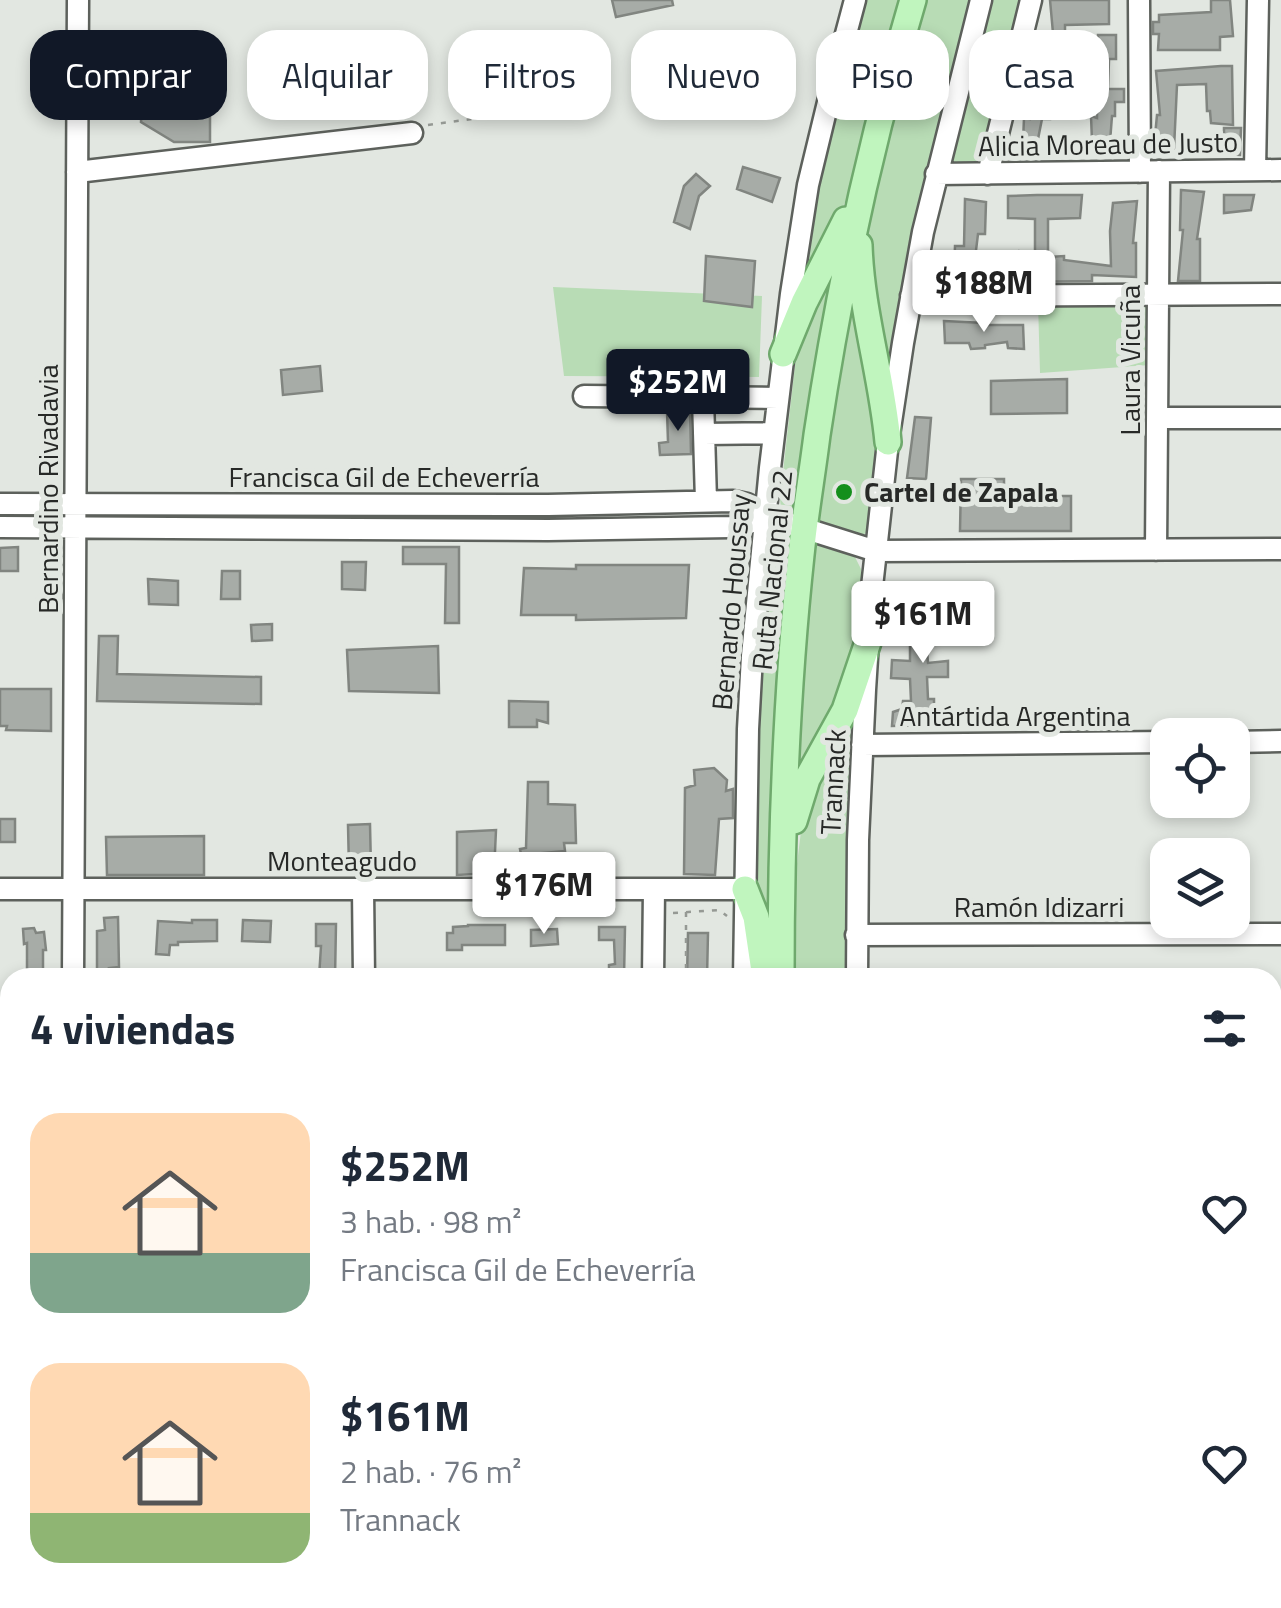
<!DOCTYPE html>
<html lang="es">
<meta charset="utf-8">
<style>
body{margin:0;font-family:"Titillium Web",sans-serif;background:#f6f6f7;color:#1f2937;height:100vh;display:flex;flex-direction:column;font-size:38px;white-space:nowrap}
*{box-sizing:border-box;margin:0}
p{font-size:32px;color:#747a83}
.icon{flex:none;width:55px;height:55px;fill:none;stroke:currentColor;stroke-width:2;stroke-linecap:round;stroke-linejoin:round}
.map{position:relative;flex:1;overflow:hidden}
.sheet{position:absolute;left:0px;top:968px;width:1282px;height:642px;display:flex;flex-direction:column;background:#fff;border-radius:30px 30px 0 0;box-shadow:0 5px 15px #0003}
.sheet>*{flex:none}
.top-card{position:absolute;left:30px;top:30px;width:1222px;height:90px;display:flex;gap:20px}
.fabs{position:absolute;left:1150px;top:718px;display:grid;gap:20px}
.fabs a{display:grid;place-items:center;width:100px;height:100px;border-radius:20px;background:#fff;box-shadow:0 5px 15px #0003;font-size:50px}
.price{position:absolute;translate:-50% -85px;padding:0 22px;border-radius:10px;background:#fff;color:#222;font-size:32px;line-height:65px;filter:drop-shadow(0 2px 5px #0008)}
.price::after{content:'';position:absolute;left:50%;top:60px;width:30px;height:22px;margin-left:-15px;background:inherit;clip-path:polygon(0 0,100% 0,50% 100%)}
.price.current{background:#111827;color:#fff}
ul{padding:0;list-style:none}
li{display:flex;align-items:center;gap:30px;height:250px;padding:0 30px}
li span{display:grid;place-items:center;flex:none;width:280px;height:200px;border-radius:30px;color:#555}
li>.icon{margin-inline-start:auto}
span .icon{width:120px;height:120px;fill:#fffc;stroke-width:1}
li b{font-size:42px}
h2{display:flex;justify-content:space-between;align-items:center;height:120px;padding:0 30px;font-size:42px}
.tag{padding:0 35px;border-radius:30px;background:#fff;box-shadow:0 5px 15px #0003;font-size:35px;line-height:90px}
.tag.current{background:#111827;color:#fff}
.map>svg:first-child{display:block}
.green{fill:#b8dcb5}
.building{fill:#a7aca7;stroke:#818580;stroke-width:2.5}
.lines{fill:none;stroke-linecap:round;stroke-linejoin:round}
.minor-casing{stroke:#5d615c;stroke-width:25}
.major-casing{stroke:#6fa96d;stroke-width:30}
.path{stroke:#959994;stroke-width:2.5;stroke-dasharray:5 8;stroke-linecap:butt}
.minor{stroke:#fff;stroke-width:20}
.major{stroke:#c0f5be;stroke-width:25}
.poi-dot{fill:#148f1c;stroke:#e2e7e1;stroke-width:4}
.labels{text-anchor:middle;stroke-width:10;stroke-linejoin:round;paint-order:stroke}
.street-label{font-size:28px;fill:#272927;stroke:#e2e7e1}
.poi-label{font-size:28px;font-weight:bold;fill:#272927;stroke:#e2e7e1;text-anchor:start}
</style>
<div class="map">
<svg width="1281" height="1608" viewBox="0 0 1281 1608">
<rect width="100%" height="100%" fill="#e2e7e1"/>
<path class="green" d="M865 0H905L846 200 797 301 821 169Z
M925 0H972L888 390 865 240 867 220Z
M993 0H1021L981 165 950 167Z
M843 240 795 514 786 512 781 508 780 499 798 338Z
M854 266 881 422 870 530 860 537 818 523 813 513Z
M553 287 762 296 759 377 564 376Z
M1152 301 1150 365 1040 373 1038 302Z
M777 534 786 535 792 540 773 978 755 866 756 698 771 540Z
M814 544 855 557 861 569V577L853 668 795 796V752Z
M856 699 850 977 795 978 796 872 804 807Z"/>
<path class="building" d="M612 0H672L673 5 616 17Z
M1050 0H1109V24L1065 25V62L1090 63V60H1109L1108 89H1124V102H1115V116H1112L1110 142 1092 141 1091 116 1097 118V87L1073 86V90H1050V119H1042L1037 144 1023 142 1024 118 1030 119 1034 95H1037L1038 61 1045 62 1044 33H1053Z
M1211 0H1230L1233 36 1220 37V50H1158L1159 34H1153V22H1159V15L1211 12Z
M1098 35H1116V59H1099Z
M684 38 727 43 721 71 679 63Z
M1221 66H1232L1233 125 1211 123 1210 111H1207L1206 84 1177 85 1174 149 1154 147 1157 115H1160L1156 71Z
M144 74H210V142H174L141 122Z
M1224 128H1241L1240 155 1224 154Z
M743 167 780 178 772 202 737 189Z
M696 174 710 186 699 196 690 229 674 222 684 186Z
M1181 190 1204 192 1197 239H1200V281H1178L1183 230H1180Z
M1037 195H1082L1080 218 1048 219V257L1064 256V260L1111 266 1110 231 1113 203 1137 201 1133 243H1136V277L1092 275V281L1015 282 1019 251 1029 252 1028 263 1035 265V219L1008 218V196Z
M1224 195H1254L1251 210 1224 213Z
M965 199 986 202 985 234H978L973 275H954L955 246H964Z
M706 256 755 261 752 307 704 301Z
M944 321 984 323V325H1023L1024 349 1008 348 1007 342 985 345V348L971 349 969 343H945Z
M320 366 322 391 283 395 281 370Z
M1067 379V413L991 414V381Z
M667 411H690L691 454 660 455 659 443 668 442Z
M915 417 931 418 926 479 907 478Z
M961 479H1004V496H1071V531H960Z
M18 547V571H0V548Z
M403 547H459V623H445L446 564H403Z
M342 562H366L365 590 342 589Z
M576 565H689L686 618 576 620V615H521L524 568 576 569Z
M222 571H240V599H221Z
M148 579 178 581V605L149 604Z
M955 593H962L965 630 938 629 939 637H926L928 663 948 661V677H927L928 699H934V725L892 726 893 712 902 709 903 701H911L910 679 891 678 892 660 910 661V610H926V621L954 616Z
M272 624V640L252 641 251 625Z
M99 636H118L117 674 261 677V704L97 701Z
M438 646 439 693 349 691 347 650Z
M0 689H51V731L6 730 7 726H0Z
M509 701 548 702V723L537 720V727H509Z
M714 768 727 780 726 791 733 789V818L719 819 715 875 684 874 685 788 695 785 694 770Z
M528 782H548V804L575 805 576 843H564L565 851 534 854V860L523 865 520 849 526 848Z
M0 819H15V842H0Z
M370 824 371 869H349L348 825Z
M496 830 494 873 457 875V832Z
M204 836V875H107L106 837Z
M118 917 119 967 109 968 110 974H97V931L105 930 104 918Z
M192 920H217V941L178 942V945H170L169 955 156 954 158 921 192 923Z
M243 920 271 921 270 942 242 941Z
M316 924H336L335 978H319L321 946H316Z
M468 925H505V945H462V950H447V933H453V927L468 926Z
M599 927H625L624 978H609V965L615 964 614 940H599Z
M34 928 36 933 44 932 46 950H43V978H27V943L24 944 23 929Z
M557 929 558 944 531 946V930Z
M688 933H708L707 978H687Z"/>
<g class="lines">
<defs>
<path id="minor" d="M1139 0 1140 172
M1255 170 1258 0
M77 172 412 133
M936 174 1281 170
M988 174 1031 0
M911 296 1281 294
M584 396 778 398
M703 398 706 501
M1157 418H1281
M704 434 774 433
M0 504 548 505 733 501 747 504 765 516 876 551 1281 549
M0 527 548 530 731 527 745 525 765 516
M1156 550 1159 171
M1232 742 1281 741
M862 745 1168 742
M0 889H745
M363 889 364 978
M856 935 1281 934
M73 978 78 0
M653 978 654 889
M744 978 748 729 752 656 770 468 791 294 808 185 830 94 855 0
M857 978 858 840 865 690 871 596 888 442 903 343 923 232 981 0
M0 1068H10
M1272 1128H1281
M1272 1150H1281
M1272 1408H1281
M1272 1547 1281 1556
M1272 1576 1281 1585
M363 1601 742 1605
M855 1608V1600
M1119 1608V1600"/>
<path id="major" d="M859 245C861 311 882 376 888 442
M783 354 804 303 846 220
M794 821 807 779 845 710 868 642
M745 889 756 917 765 978
M781 978C781 837 786 695 801 555 805 515 812 475 817 435 839 288 870 143 913 0
M783 1600V1608"/>
</defs>
<use href="#minor" class="minor-casing"/>
<use href="#major" class="major-casing"/>
<path class="path" d="M428 125 529 111
M686 912V978
M673 913 719 910 727 916"/>
<use href="#minor" class="minor"/>
<use href="#major" class="major"/>
</g>
<circle class="poi-dot" cx="844" cy="492" r="10"/>
<g class="labels">
<g class="street-label">
<text transform="translate(1108 144) rotate(-1)" y="10">Alicia Moreau de Justo</text>
<text transform="translate(1130 360) rotate(-90)" y="10">Laura Vicuña</text>
<text x="384" y="487">Francisca Gil de Echeverría</text>
<text transform="translate(48 489) rotate(-90)" y="10">Bernardino Rivadavia</text>
<text transform="translate(772 570) rotate(-84)" y="10">Ruta Nacional 22</text>
<text transform="translate(731 602) rotate(-85)" y="10">Bernardo Houssay</text>
<text x="1015" y="726">Antártida Argentina</text>
<text transform="translate(833 782) rotate(-87)" y="10">Trannack</text>
<text x="342" y="871">Monteagudo</text>
<text x="1039" y="917">Ramón Idizarri</text>
</g>
<g class="poi-label">
<text x="864" y="502">Cartel de Zapala</text>
</g>
</g>
</svg>
<div class="fabs">
<a><svg class="icon" aria-label="locate" viewBox="0 0 24 24"><circle cx="12" cy="12" r="6"/><path d="M12 2v4M12 18v4M2 12h4M18 12h4"/></svg></a>
<a><svg class="icon" aria-label="layers" viewBox="0 0 24 24"><path d="M12 4l9 5-9 5-9-5zM3 14l9 5 9-5"/></svg></a>
</div>
<b class="price" style="left:984px;top:335px">$188M</b>
<b class="price current" style="left:678px;top:434px">$252M</b>
<b class="price" style="left:923px;top:666px">$161M</b>
<b class="price" style="left:544px;top:937px">$176M</b>
<div class="top-card">
<a class="tag current">Comprar</a>
<a class="tag">Alquilar</a>
<a class="tag">Filtros</a>
<a class="tag">Nuevo</a>
<a class="tag">Piso</a>
<a class="tag">Casa</a>
</div>
<section class="sheet">
<h2>4 viviendas<svg class="icon" aria-label="filters" viewBox="0 0 24 24"><path d="M4 7h16M4 17h16"/><circle cx="9" cy="7" r="2"/><circle cx="15" cy="17" r="2"/></svg></h2>
<ul>
<li><span style="background:linear-gradient(#ffd9b3 70%,#7fa58c 0)"><svg class="icon" aria-label="home" viewBox="0 0 24 24"><path d="M3 11l9-7 9 7M6 9v11h12V9"/></svg></span><div><b>$252M</b><p>3 hab. · 98 m²</p><p>Francisca Gil de Echeverría</p></div><svg class="icon" aria-label="heart" viewBox="0 0 24 24"><path d="M12 20l-8-8c-3-5 5-10 8-4 3-6 11-1 8 4z"/></svg></li>
<li><span style="background:linear-gradient(#ffd9b3 75%,#8fb573 0)"><svg class="icon" aria-label="home" viewBox="0 0 24 24"><path d="M3 11l9-7 9 7M6 9v11h12V9"/></svg></span><div><b>$161M</b><p>2 hab. · 76 m²</p><p>Trannack</p></div><svg class="icon" aria-label="heart" viewBox="0 0 24 24"><path d="M12 20l-8-8c-3-5 5-10 8-4 3-6 11-1 8 4z"/></svg></li>
</ul>
</section>
</div>
